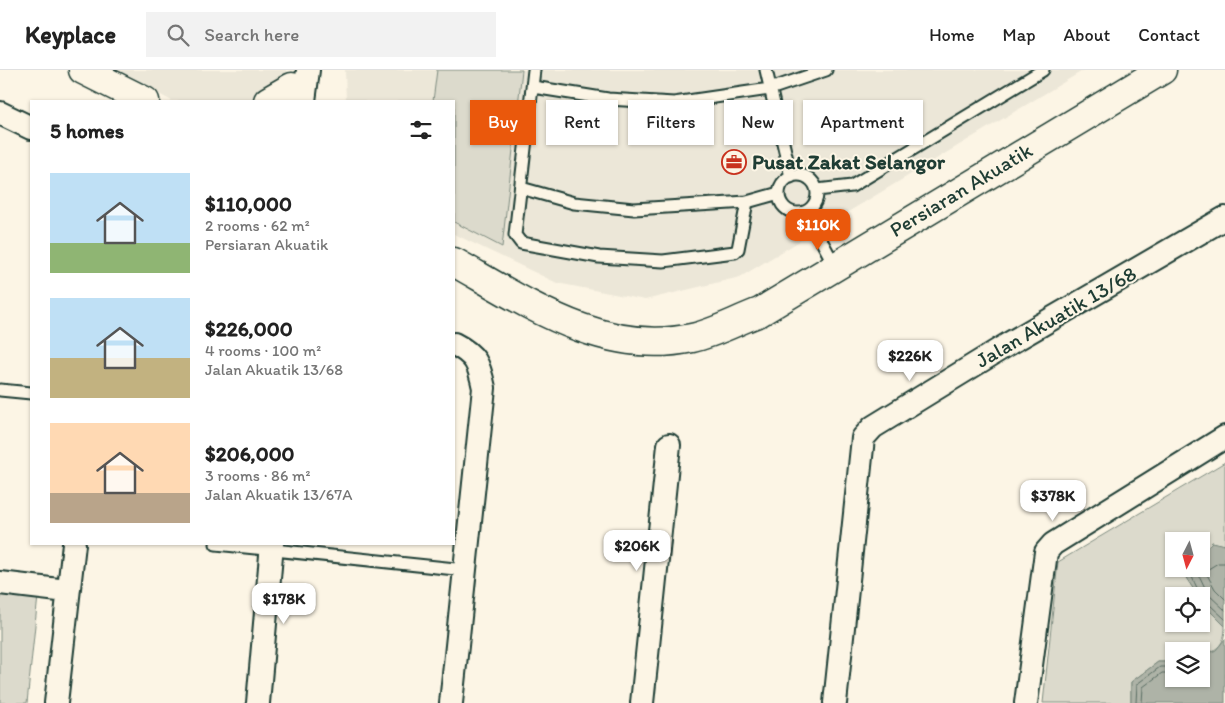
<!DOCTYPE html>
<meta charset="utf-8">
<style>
body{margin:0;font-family:Itim,sans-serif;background:#f2f2f2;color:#222;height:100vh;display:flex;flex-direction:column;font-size:19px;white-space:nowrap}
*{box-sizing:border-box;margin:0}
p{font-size:16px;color:#767676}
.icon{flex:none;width:28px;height:28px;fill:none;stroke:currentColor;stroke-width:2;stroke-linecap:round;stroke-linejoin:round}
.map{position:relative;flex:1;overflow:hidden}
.sheet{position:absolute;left:30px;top:30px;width:425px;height:445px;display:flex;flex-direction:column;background:#fff;border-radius:0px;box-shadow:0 1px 4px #0004}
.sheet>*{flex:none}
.hud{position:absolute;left:470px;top:30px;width:475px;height:45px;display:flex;gap:10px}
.needle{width:32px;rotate:186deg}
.controls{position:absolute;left:1165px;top:462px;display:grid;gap:10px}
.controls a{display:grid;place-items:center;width:45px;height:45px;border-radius:0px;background:#fff;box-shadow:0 1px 4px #0004;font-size:25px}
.price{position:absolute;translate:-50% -42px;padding:0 11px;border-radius:10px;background:#fff;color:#222;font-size:16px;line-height:32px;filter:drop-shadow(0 1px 2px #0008)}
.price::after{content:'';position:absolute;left:50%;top:30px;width:15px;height:11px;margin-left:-8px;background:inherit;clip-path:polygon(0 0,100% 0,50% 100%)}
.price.on{background:#ea580c;color:#fff}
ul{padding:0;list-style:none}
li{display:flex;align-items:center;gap:15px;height:125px;padding:0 20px}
li span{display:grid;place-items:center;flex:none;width:140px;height:100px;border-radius:0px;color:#555}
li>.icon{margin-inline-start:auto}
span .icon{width:60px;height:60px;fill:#fffc;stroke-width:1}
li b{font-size:21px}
h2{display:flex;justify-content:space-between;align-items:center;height:60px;padding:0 20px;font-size:21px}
.tag{padding:0 18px;border-radius:0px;background:#fff;box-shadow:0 1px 4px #0004;font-size:18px;line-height:45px}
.tag.on{background:#ea580c;color:#fff}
header{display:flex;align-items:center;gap:30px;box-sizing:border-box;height:70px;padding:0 25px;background:#fff;border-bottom:1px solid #e0e0e0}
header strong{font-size:24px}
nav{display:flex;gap:28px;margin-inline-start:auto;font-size:18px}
.search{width:350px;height:45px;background:#f2f2f2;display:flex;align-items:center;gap:12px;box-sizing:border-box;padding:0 18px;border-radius:0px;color:#767676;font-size:19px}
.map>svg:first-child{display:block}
.built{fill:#ece7d8}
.green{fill:#dcdacc;stroke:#7e8c80}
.water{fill:#aeb3a7;stroke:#758479}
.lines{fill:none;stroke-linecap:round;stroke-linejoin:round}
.shore{stroke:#586c62;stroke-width:1}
.service-casing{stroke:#1f3d34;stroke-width:15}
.minor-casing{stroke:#1f3d34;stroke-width:26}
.tertiary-casing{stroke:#1f3d34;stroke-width:31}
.service{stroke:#fcf5e5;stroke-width:11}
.minor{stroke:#fcf5e5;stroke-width:22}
.tertiary{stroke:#fcf5e5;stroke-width:28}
.labels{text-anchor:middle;stroke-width:4;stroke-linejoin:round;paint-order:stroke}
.poi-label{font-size:21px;font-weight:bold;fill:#1f3d34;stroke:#fcf5e5;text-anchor:start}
.street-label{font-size:21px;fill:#1f3d34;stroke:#fcf5e5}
</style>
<header>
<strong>Keyplace</strong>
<div class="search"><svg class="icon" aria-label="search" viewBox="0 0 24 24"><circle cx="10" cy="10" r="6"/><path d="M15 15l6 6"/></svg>Search here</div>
<nav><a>Home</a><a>Map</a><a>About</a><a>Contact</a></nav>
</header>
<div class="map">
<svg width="1225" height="633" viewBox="0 0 1225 633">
<rect width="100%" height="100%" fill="#fcf5e5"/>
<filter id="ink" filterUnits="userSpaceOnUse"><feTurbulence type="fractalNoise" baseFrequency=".02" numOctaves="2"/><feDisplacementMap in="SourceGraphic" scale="10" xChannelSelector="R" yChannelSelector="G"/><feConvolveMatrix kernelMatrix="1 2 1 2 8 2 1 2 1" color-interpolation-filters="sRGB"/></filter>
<g filter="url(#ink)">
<path class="built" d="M114 0H286L285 11 254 31H172Z
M345 0H1084L740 207 645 230 557 213 454 164V31H346Z"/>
<path class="green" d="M437 0H522L502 177 454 152V31H433Z
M1225 392V475L1212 472 1201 483V471H1174V499H1186L1183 503 1198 526H1174V554H1201V532L1225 556C1225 575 1218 579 1201 587V581H1174V592H1158L1131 612V633H1043L1058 492Z
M0 523 38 526 27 633H0Z"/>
<path class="water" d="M1212 472 1225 475V556L1202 533 1201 526H1198L1183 503 1186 499H1201V483Z
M1225 569V633H1131V612L1158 592H1174V609H1201V587L1216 580Z"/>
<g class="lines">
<path class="shore" d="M1225 493H1218L1205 501 1215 519 1225 529
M1190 499C1189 503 1199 522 1202 527 1203 529 1221 545 1225 549
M1196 499 1208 524 1225 540
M1136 633 1137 614 1160 597H1174
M1142 633 1143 617 1162 603H1174"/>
<defs>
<path id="service" d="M534 0 515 165 521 173 599 187 663 191 735 182 738 179 747 132
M766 0 791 107
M533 17 608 29 674 33 770 19 826 0
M779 124a19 19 0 1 1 38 0a19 19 0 1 1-38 0Z
M521 118 574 133 634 139 747 132 779 123
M817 120 852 116 1043 0
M806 142 835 196
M0 320 31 323
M216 474 465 500"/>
<path id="minor" d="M304 31 308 0
M0 43 31 58
M0 513 67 521
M56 633 74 474
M258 633 272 474
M451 633 484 318C479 294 476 285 454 274
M642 633 669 375
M835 633 863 368 873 357 1010 273 1225 148
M1026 633 1046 482 1053 474 1225 367"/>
<path id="tertiary" d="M83 0 145 31
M268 31 292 17
M454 192C527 233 604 287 692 268 715 263 738 250 760 242L1162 0"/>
</defs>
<use href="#service" class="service-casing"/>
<use href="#minor" class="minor-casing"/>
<use href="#tertiary" class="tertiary-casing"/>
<use href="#service" class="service"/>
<use href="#minor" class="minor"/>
<use href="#tertiary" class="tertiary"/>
</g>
</g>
<defs>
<symbol id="office-ring" viewBox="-11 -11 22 22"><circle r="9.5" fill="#fcf5e5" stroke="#c8321e" stroke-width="1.5"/><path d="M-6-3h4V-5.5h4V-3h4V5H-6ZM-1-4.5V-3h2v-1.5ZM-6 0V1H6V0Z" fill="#c8321e"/></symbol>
</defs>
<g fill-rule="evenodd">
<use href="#office-ring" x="720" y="78" width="28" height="28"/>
</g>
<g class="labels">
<g class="poi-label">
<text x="752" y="99">Pusat Zakat Selangor</text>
</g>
<g class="street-label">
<text transform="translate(961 120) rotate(-31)" y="7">Persiaran Akuatik</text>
<text transform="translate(1056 247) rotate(-30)" y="7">Jalan Akuatik 13/68</text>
</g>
</g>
</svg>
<div class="controls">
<a><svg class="needle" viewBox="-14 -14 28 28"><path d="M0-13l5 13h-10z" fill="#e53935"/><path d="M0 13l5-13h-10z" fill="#767676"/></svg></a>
<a><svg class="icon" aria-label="locate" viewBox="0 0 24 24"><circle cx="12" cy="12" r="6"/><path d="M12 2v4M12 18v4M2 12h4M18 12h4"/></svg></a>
<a><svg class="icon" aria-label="layers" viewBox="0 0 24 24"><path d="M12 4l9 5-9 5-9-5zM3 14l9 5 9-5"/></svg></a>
</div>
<b class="price on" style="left:818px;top:181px">$110K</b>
<b class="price" style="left:910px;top:312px">$226K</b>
<b class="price" style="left:1053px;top:452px">$378K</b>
<b class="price" style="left:637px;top:502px">$206K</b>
<b class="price" style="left:284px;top:555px">$178K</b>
<div class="hud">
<a class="tag on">Buy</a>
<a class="tag">Rent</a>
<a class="tag">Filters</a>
<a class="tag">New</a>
<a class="tag">Apartment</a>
</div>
<section class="sheet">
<h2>5 homes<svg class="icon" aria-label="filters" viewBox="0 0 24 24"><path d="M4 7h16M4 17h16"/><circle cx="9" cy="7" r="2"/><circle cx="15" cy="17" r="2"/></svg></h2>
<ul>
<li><span style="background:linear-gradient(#bfe0f5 70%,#8fb573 0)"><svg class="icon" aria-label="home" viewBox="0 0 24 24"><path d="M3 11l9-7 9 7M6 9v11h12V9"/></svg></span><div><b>$110,000</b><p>2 rooms · 62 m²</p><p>Persiaran Akuatik</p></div></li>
<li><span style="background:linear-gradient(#bfe0f5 60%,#c2b280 0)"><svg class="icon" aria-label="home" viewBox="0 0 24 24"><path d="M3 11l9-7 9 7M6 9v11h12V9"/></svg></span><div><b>$226,000</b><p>4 rooms · 100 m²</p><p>Jalan Akuatik 13/68</p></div></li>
<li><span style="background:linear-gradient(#ffd9b3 70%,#b9a48a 0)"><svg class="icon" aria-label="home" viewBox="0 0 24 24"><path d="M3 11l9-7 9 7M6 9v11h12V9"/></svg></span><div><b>$206,000</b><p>3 rooms · 86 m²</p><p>Jalan Akuatik 13/67A</p></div></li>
</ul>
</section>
</div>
